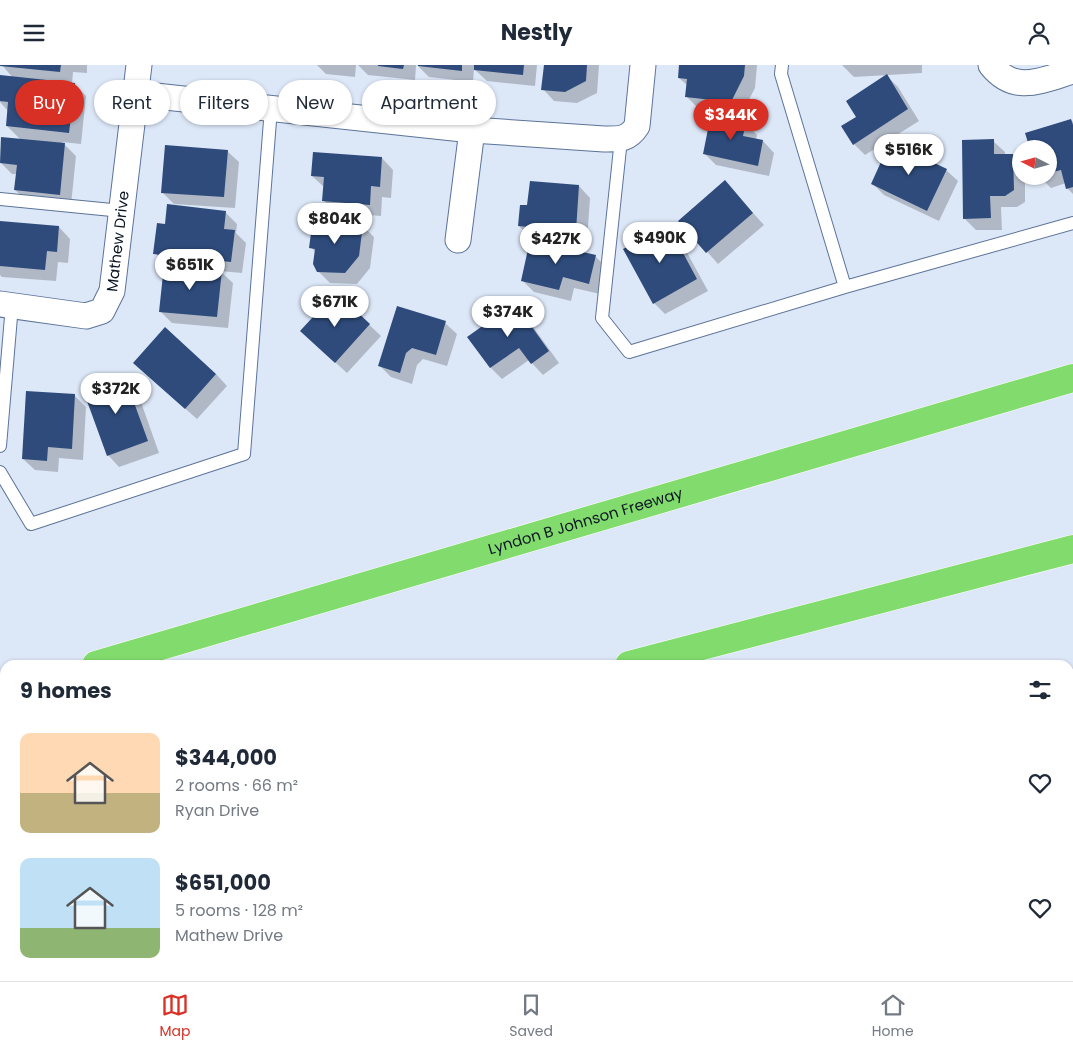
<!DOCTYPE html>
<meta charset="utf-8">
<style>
body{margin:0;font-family:Poppins,sans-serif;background:#f6f6f7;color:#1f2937;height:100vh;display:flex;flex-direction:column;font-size:19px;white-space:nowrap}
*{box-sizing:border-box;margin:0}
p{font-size:16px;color:#747a83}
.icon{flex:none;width:28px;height:28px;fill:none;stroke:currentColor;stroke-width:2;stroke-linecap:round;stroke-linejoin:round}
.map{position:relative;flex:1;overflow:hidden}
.sheet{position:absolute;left:0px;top:595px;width:1074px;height:321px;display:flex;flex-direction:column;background:#fff;border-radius:15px 15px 0 0;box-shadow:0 1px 4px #0004}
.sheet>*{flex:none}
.hud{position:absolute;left:15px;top:15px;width:500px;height:45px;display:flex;gap:10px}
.needle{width:32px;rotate:276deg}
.tools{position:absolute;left:1012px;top:75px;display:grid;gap:10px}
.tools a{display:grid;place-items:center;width:45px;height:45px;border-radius:50%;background:#fff;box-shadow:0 1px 4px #0004;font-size:25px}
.price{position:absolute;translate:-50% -42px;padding:0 11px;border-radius:18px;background:#fff;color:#222;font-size:16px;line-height:32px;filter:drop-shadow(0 1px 2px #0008)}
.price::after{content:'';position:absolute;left:50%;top:30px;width:15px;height:11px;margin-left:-8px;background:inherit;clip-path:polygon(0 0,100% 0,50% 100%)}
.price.selected{background:#d93025;color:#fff}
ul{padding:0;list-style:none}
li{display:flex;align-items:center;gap:15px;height:125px;padding:0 20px}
li span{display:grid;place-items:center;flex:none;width:140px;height:100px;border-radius:10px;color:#555}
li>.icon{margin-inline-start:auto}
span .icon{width:60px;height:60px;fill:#fffc;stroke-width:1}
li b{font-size:21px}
h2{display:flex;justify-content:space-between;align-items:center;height:60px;padding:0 20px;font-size:21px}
.pill{padding:0 18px;border-radius:22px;background:#fff;box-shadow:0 1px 4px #0004;font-size:18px;line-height:45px}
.pill.selected{background:#d93025;color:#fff}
header{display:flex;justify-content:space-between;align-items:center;height:65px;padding:0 20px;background:#fff;font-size:22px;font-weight:700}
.dock{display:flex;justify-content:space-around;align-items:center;height:70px;border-top:1px solid #e0e1e3;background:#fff;font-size:14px;color:#747a83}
.dock a{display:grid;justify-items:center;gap:2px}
.dock .selected{color:#d93025}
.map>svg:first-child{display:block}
.shadow{fill:#0003}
.building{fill:#2e4b7b}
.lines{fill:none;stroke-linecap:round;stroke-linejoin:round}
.lane-casing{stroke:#5c7399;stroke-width:14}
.street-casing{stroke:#5c7399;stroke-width:27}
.highway-casing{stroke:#fff;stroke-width:29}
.lane{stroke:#fff;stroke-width:12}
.street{stroke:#fff;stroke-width:25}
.highway{stroke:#82db6d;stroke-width:28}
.labels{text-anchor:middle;stroke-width:5;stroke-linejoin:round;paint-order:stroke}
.street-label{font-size:15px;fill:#0c1523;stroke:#dce7f8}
</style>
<header><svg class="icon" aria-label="menu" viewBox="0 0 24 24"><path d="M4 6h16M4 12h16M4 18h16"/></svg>Nestly<svg class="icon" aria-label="person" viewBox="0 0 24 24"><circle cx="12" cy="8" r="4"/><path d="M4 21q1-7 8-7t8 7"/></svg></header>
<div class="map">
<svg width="1073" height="916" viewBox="0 0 1073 916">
<rect width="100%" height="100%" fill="#dce7f8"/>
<path class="shadow" d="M2 0H87V8L73 7 72 19H74L86 31 81 79 62 77 76 91 71 140 27 136 15 125 17 109H12L0 97 21 75 7 61 8 46 0 37V19L13 13Z
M317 0H356L355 12 326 9Z
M358 0H416L415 15 368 10Z
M417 0H537L535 21 487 16 474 4 473 17 429 12Z
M545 0H599L597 28 577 38 554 36 543 24Z
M681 0H757L755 23 742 48 698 43 687 32 688 21 679 13Z
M842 0H922V8L854 12Z
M887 11 898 22 919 56 865 90 854 79Z
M1071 55 1073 57V129L1067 123 1066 118 1051 123 1039 111H1049V84Z
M745 58 757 70 756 75 763 76 774 88 769 111 716 100 704 88Z
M993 76 1005 87V90H1013L1021 98V111H1025V137L1017 142H1001L1002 165H976L964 153Z
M227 86 239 97 235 143 174 139 162 127Z
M382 93 393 105 391 133 382 132 381 151 335 147 323 135 324 122 312 111Z
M946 105 958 116 939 156 884 130 872 118Z
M725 117 764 160 718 199 680 156Z
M579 121 590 133 587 177 531 173 519 161 529 142Z
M225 147 237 159 236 168 246 178 242 208 220 206 233 218 228 263 172 258 161 247 168 201 155 188 166 160Z
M0 157 59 162 70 174 68 198 58 197 56 216 2 212 0 210Z
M362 160 374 172 370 203 357 219 330 218 318 206 316 188 311 182Z
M668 161 679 173 708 226 665 249 654 238Z
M595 191 607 203 600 229 574 223 571 236 534 227 522 215Z
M336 228 381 271 347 308 313 277Z
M514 240 526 252 559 298 543 310 529 295 502 314 491 303 469 273Z
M445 258 457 269 447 301 423 294 417 300 412 319 391 312 380 301Z
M146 309H216L227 321 197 354Z
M124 312 136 323 159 388 119 402 108 390Z
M74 330 86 342 83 395 59 393 58 407 35 405 23 394Z
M1069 866 1073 873V916H948L1069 911Z"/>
<path class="building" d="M0 0H61L60 7 0 1Z
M378 0H404L403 4 378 1Z
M418 0H462V6L418 1Z
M474 0H524L523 10 474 5Z
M544 0H587L586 16 565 27 541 25Z
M679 0H745L744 11 731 37 685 32 687 14 678 13Z
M887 9 908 44 853 80 841 61 856 52 846 36Z
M0 10 75 18 69 68 6 61 8 37 0 36Z
M711 49 746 57 743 71 763 75 758 101 703 89Z
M1071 54 1073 60V122L1066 124 1061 105 1049 108V84H1030L1025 68Z
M1 72 65 78 60 130 14 125 17 100 0 98Z
M994 74V89H1013L1014 125 1005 131H990L991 153 963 154 962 75Z
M890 77 947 104 927 146 871 119Z
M165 80 228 85 224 132 161 128Z
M313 87 382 92 380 122 371 121 370 140 322 136 324 112 311 111Z
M725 115 753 148 706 188 678 156Z
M530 116 579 120 576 166 518 161 520 140H527Z
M167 139 226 146 224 164 235 165 231 197 153 189 157 158 165 159Z
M313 153 363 159 359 191 345 208 317 207 313 199 315 184 309 183Z
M0 156 59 161 57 187 47 186 45 205 0 201Z
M668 160 697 214 653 239 623 184Z
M530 175 596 190 589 219 563 212 559 225 521 216Z
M164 200 222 205 217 252 159 247Z
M336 227 370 259 335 298 300 266Z
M515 238 549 286 531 299 519 283 490 303 467 272Z
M397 241 446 256 436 290 412 283 406 288 400 308 378 301Z
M165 262 216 309 185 344 133 298Z
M124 310 148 376 107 391 83 325Z
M26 326 75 329 72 384 48 382 47 396 22 394Z
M1073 872V916H946L944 911H1069V875Z"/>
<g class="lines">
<defs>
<path id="lane" d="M621 74 602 253 629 287 845 222 781 9 782 0
M0 134 122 146
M845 222 1073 158
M0 381 12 240
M0 407 31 459 244 389 271 43
M1069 777 1073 776
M881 911V916"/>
<g id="street">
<path d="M991 0C1015 30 1042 15 1073 6"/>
<path d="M137 29 472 65 604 74C619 74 628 75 637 61L643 0"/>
<path d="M458 175 472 65"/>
<path id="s1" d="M0 239 86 251 102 246 112 226 139 0"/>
</g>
<g id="highway">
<path id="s2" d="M96 600 1073 313"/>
<path d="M629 600 1073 484"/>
<path d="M0 628 5 627"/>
<path d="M0 765 5 763"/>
</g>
</defs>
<use href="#lane" class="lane-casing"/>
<use href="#street" class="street-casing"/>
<use href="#highway" class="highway-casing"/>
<use href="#lane" class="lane"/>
<use href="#street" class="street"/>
<use href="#highway" class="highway"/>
</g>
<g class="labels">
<g class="street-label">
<text dy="5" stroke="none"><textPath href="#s1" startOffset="176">Mathew Drive</textPath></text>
<text dy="5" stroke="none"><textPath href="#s2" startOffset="510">Lyndon B Johnson Freeway</textPath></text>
</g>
</g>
</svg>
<div class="tools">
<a><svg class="needle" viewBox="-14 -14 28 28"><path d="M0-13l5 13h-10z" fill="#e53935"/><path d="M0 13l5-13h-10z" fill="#747a83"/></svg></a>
</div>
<b class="price selected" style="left:731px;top:76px">$344K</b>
<b class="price" style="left:909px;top:111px">$516K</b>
<b class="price" style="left:335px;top:180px">$804K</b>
<b class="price" style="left:660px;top:199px">$490K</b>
<b class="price" style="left:556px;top:200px">$427K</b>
<b class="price" style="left:190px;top:226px">$651K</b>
<b class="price" style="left:335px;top:263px">$671K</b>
<b class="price" style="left:508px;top:273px">$374K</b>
<b class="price" style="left:116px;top:350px">$372K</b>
<div class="hud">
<a class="pill selected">Buy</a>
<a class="pill">Rent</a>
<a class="pill">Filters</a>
<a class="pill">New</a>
<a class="pill">Apartment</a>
</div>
<section class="sheet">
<h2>9 homes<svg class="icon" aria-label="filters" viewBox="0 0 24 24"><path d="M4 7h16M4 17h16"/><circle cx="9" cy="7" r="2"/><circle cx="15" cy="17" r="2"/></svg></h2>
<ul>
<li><span style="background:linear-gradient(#ffd9b3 60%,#c2b280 0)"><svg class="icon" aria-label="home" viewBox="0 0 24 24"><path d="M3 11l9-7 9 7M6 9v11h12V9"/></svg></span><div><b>$344,000</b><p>2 rooms · 66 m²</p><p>Ryan Drive</p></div><svg class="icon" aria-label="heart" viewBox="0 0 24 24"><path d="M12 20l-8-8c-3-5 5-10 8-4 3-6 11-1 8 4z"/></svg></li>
<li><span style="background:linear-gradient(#bfe0f5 70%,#8fb573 0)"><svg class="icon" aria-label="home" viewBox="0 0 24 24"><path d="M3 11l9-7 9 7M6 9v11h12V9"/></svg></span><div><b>$651,000</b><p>5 rooms · 128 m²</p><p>Mathew Drive</p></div><svg class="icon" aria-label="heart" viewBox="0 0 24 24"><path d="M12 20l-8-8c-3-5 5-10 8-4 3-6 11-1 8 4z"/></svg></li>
</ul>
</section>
</div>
<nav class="dock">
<a class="selected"><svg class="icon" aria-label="map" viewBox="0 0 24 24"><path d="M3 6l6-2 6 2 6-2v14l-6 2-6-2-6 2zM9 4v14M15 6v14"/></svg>Map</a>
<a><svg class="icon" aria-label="saved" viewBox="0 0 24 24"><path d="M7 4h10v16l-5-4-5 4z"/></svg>Saved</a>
<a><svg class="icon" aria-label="home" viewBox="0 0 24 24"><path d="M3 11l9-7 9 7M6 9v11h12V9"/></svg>Home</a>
</nav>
